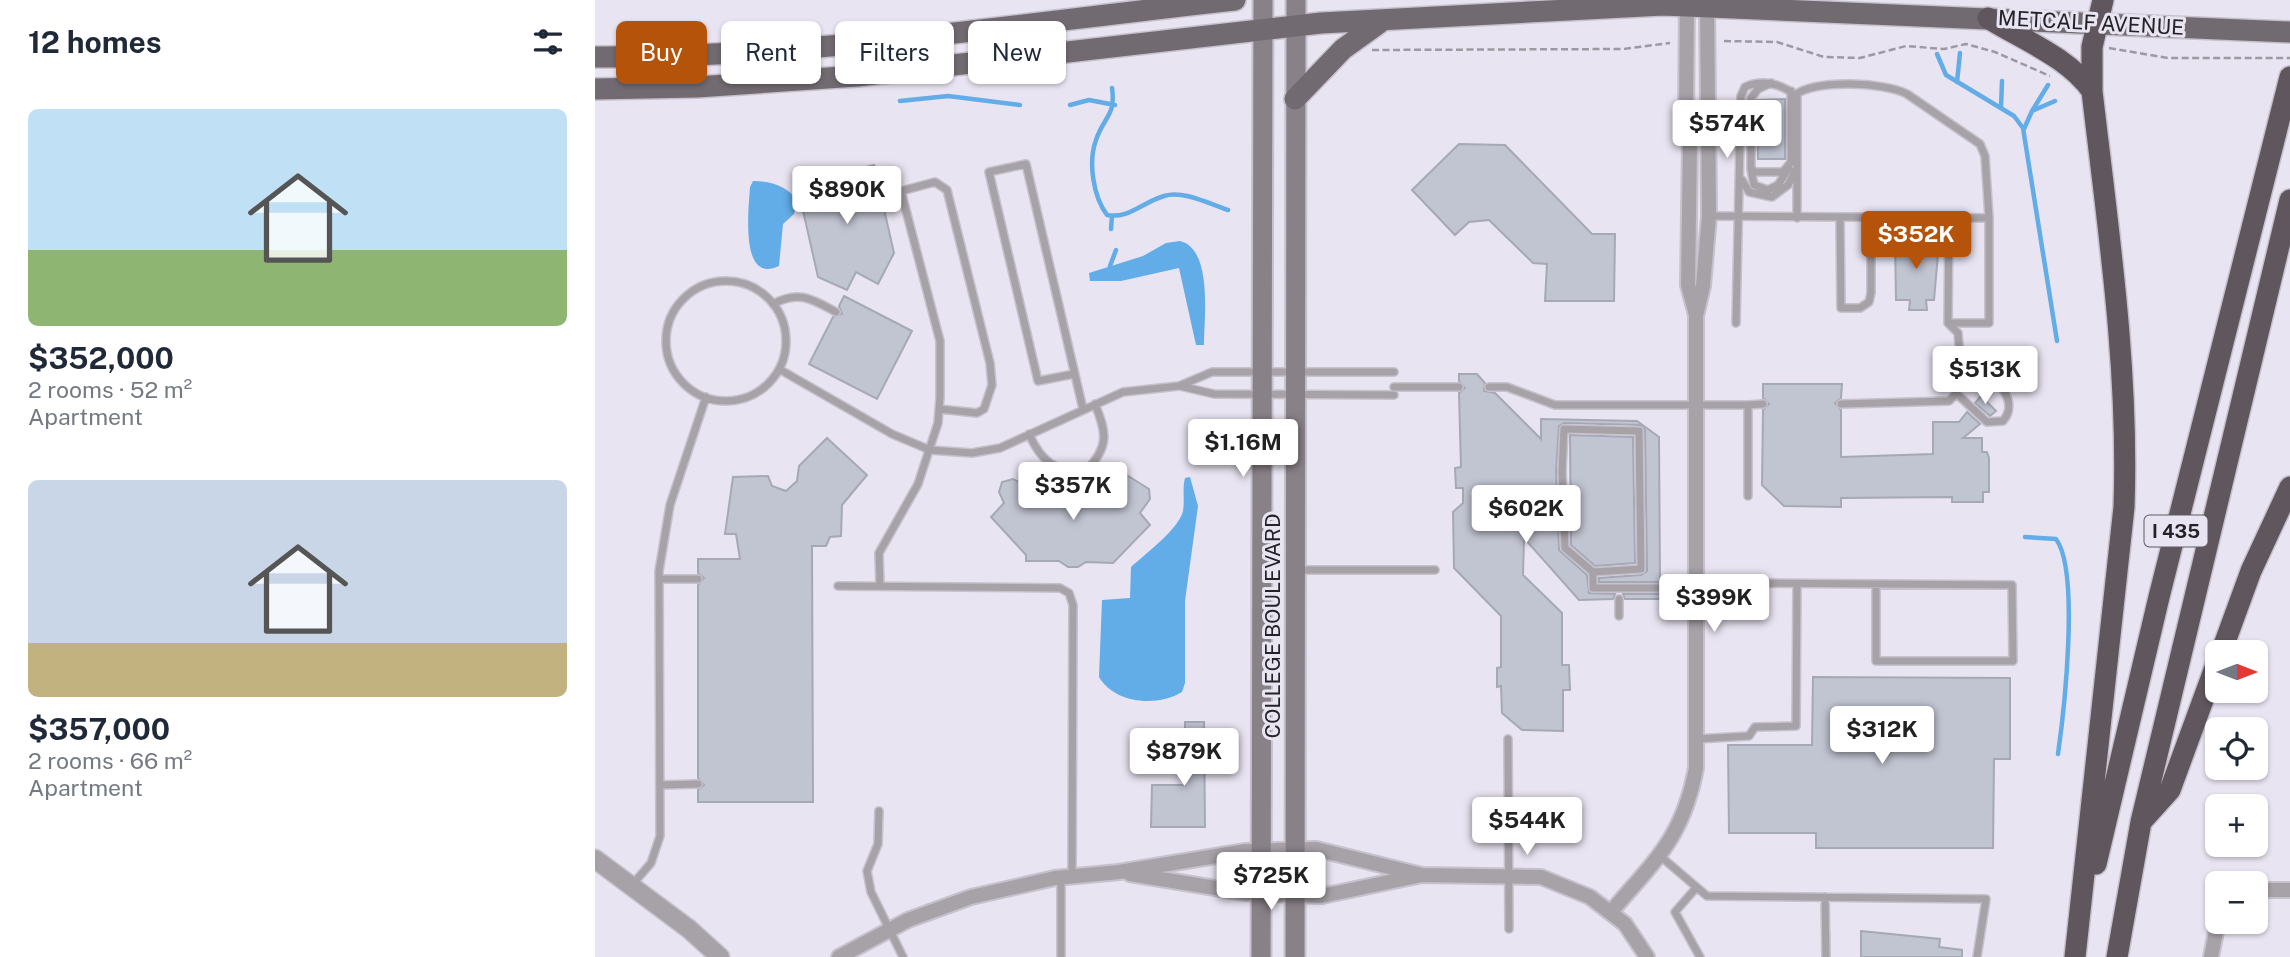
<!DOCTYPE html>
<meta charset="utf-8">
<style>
body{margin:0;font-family:"Public Sans",sans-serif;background:#f6f6f7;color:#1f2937;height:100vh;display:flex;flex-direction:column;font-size:26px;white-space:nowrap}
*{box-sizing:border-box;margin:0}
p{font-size:23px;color:#747a83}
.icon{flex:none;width:38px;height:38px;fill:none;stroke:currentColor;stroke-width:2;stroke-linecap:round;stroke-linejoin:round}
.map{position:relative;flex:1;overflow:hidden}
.sheet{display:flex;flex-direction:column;background:#fff;width:595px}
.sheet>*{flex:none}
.guide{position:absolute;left:21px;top:21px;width:665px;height:63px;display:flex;gap:14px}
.needle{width:46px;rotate:90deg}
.controls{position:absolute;left:1610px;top:640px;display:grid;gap:14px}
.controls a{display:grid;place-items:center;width:63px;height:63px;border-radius:10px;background:#fff;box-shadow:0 2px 5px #0004;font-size:35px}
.price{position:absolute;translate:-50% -60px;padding:0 16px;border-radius:7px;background:#fff;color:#222;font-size:23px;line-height:46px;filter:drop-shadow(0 2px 4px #0008)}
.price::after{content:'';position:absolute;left:50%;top:42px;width:21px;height:16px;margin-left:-10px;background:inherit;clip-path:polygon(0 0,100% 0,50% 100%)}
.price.on{background:#b45309;color:#fff}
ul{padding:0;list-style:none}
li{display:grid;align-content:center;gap:14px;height:371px;padding:0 28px}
li span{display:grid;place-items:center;height:217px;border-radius:10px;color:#555}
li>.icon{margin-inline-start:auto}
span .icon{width:126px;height:126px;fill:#fffc;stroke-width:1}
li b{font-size:30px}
h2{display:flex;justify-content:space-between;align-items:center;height:84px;padding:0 28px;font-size:30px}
.pill{padding:0 24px;border-radius:10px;background:#fff;box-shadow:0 2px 5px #0004;font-size:24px;line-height:63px}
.pill.on{background:#b45309;color:#fff}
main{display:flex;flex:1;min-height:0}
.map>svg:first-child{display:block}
.water{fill:#62ace7}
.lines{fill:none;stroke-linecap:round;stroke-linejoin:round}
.stream{stroke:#62ace7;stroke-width:4.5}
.building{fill:#c1c4d1;stroke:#a5a9b5;stroke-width:2}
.service-casing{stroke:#c6c1cd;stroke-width:10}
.minor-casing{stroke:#c6c1cd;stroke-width:18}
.tertiary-casing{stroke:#c6c1cd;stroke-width:21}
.secondary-casing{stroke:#c6c1cd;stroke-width:23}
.primary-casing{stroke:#c6c1cd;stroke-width:24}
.motorway-casing{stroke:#c6c1cd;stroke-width:24}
.path{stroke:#9d99a3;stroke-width:2.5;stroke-dasharray:7 3.5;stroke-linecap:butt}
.service{stroke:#a7a2a7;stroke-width:7}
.minor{stroke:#a7a2a7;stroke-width:14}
.tertiary{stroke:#a7a2a7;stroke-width:18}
.secondary{stroke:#888187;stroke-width:19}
.primary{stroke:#726a71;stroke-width:21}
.motorway{stroke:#5f565e;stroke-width:21}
.labels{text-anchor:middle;stroke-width:6;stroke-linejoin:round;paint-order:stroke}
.shield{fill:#e9e4f1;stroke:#5f5c64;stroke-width:2}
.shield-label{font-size:19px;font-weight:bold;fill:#242227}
.street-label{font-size:21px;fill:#242227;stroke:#e9e4f1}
</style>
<main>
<section class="sheet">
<h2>12 homes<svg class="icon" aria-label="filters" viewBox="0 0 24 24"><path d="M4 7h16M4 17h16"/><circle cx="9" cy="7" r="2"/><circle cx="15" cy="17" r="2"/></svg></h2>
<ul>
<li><span style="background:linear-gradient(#bfe0f5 65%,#8fb573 0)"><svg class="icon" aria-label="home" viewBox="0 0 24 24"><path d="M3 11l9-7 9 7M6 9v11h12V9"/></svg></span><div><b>$352,000</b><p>2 rooms · 52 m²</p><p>Apartment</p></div></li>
<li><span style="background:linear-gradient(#c9d6e8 75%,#c2b280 0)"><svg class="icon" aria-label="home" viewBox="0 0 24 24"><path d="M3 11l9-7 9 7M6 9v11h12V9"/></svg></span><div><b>$357,000</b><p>2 rooms · 66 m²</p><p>Apartment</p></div></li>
</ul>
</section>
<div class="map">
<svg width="1695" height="957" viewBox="0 0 1695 957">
<rect width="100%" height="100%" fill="#e9e4f1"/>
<path class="water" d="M158 181C174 181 195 186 202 202L199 214 188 224 184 266C144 285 154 207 155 187Z
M585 241C618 249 609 318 609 345H601L584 268 526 281H495L494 273 548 256 571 243Z
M595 477 603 506 590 601V683L587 692C562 707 520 704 504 677L507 600 535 598 536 567C549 555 584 529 588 511 590 500 587 489 590 478Z"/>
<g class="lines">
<path class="stream" d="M1342 54 1351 75 1419 116 1428 128 1462 341
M1362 82 1365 53
M517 88C521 116 509 116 501 140 493 162 498 196 512 215 534 219 548 202 569 196 589 190 614 204 633 210
M305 101 353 96 425 105
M475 105 494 100 520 105
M1406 108 1407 81
M1437 111 1453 85
M1429 129 1437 111 1460 101
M516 229 517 216
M515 266 521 250
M1430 537 1461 539C1485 571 1469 712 1463 754"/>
</g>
<path class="building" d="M1190 99V159H1163L1162 100Z
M864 144 910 145 997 234H1020L1019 301H950L952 264 938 263 894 220 874 222 860 235 817 190Z
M279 165 299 253 283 284 261 272 252 290 223 277 202 184Z
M1314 232H1331L1330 245 1340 241 1343 254 1339 300H1331L1332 310H1314L1315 300H1301L1300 242H1314Z
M249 296 317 331 282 399 214 364 238 317 247 314 244 306Z
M864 374H882L890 383 889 391 900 393 946 439V419L1042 421 1064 437 1065 582H1004V578L1046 575 1052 571 1050 430 1044 425 969 423 964 426 961 471 964 550 992 575 994 593 1020 594 1018 599 984 600 929 538 928 575 967 613V665H974L975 690H968V731L927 730 907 713 906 686 902 687V668L906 667V616L859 568 858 512 868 503V488H861L860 468 866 467 864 393 870 388 864 381Z
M1168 384H1247L1246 398 1240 403 1246 410V457L1338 454V422H1364L1372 412 1385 424 1368 438H1387V452H1392L1394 458V492H1388V502H1357V497L1246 498V507L1189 506 1167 485 1168 410 1174 404 1168 398Z
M1386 396 1401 411 1395 416 1380 403Z
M975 435 1038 437 1040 563 1000 566 976 545Z
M232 438 272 475 247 505 246 536 235 537 231 546H217L218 802H103V790L109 785 103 778V585L109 578 103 573V559H145L141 534H130L138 477 173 476 177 486 191 491 202 481 204 466Z
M530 474 554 489 555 499 545 513 555 525 518 563 491 562 483 567H473L464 561H431V555L396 517 409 503 404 492 407 482 418 479 428 484 436 475 463 505 490 506 515 475 524 481Z
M1028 594H1065V599H1030Z
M1218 677 1415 678V759H1399L1398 848H1221V833H1134L1133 745H1217Z
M590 722H609L610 827H556L557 785H590Z
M1266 931 1345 939 1344 947 1367 950V957H1266Z"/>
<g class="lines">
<defs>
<path id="service" d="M1176 83 1163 89 1156 98V168L1160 172H1188L1196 162V91
M1156 169 1159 185 1173 190 1183 185 1194 168
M1147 180 1154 192 1177 197 1193 185 1201 170
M1114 216 1394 218 1390 156 1385 144 1312 94C1289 82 1221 79 1200 95
M1245 218 1246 308H1265L1274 302 1276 293V218
M71 341a60 60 0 1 1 120 0a60 60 0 1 1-120 0Z
M178 304C204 290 217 299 241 312
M1141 323 1146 96 1150 87C1168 79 1188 84 1202 97V218
M1353 323H1394V218
M184 369 297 434 335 450 377 453 405 448 528 392 584 386 617 372H799
M479 374 443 381 394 172 431 164 488 409
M585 386 619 394 799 395
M799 387H864
M894 387H912L960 405H1153V496
M1362 394 1392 422 1408 421C1414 414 1415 408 1413 400 1406 375 1385 384 1365 384
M1246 404 1354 401C1373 385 1364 356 1363 333L1353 323 1354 218
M1153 405 1168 404
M434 434C446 461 461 474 492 470 514 446 512 434 500 404
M701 570H840
M998 572 1046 569 1044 431 969 429 967 471 970 548 998 572V588H1150L1160 583 1417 585 1418 661H1281V584
M64 579H103
M243 586 465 588 474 593 478 605 477 876
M285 586 284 553 323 484 343 423 345 397V341L306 191 340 182 352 190 395 363 397 385 389 409 382 413 344 409
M1024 599V616
M913 739 914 929
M1101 739 1154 736 1160 727 1201 726 1202 584
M65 785 103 784
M284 811 283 844 272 871 276 892 308 957
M1064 855 1112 896 1391 899 1382 957
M466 878V957
M37 885 56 863 65 836 64 571 75 505 111 397
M1101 888 1080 912 1105 957
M1230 897 1231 957"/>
<path id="minor" d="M1092 0 1091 120 1095 141 1093 285 1101 315
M535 874 651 893 727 896 827 875 946 877 995 897 1030 924 1052 957
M1661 890H1695
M1016 912C1060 860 1088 838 1101 768V316L1108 286 1114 216 1112 0
M244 957 313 920 376 897 460 878 524 872 651 851 721 849 827 875
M1616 957 1623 922"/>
<path id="tertiary" d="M0 859 94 929 125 957"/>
<path id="secondary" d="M666 957 668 0
M700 957 701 0"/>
<path id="primary" d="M0 57C214 58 427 23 640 0
M0 89 102 87 262 76 726 23 1068 5 1695 32
M700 99 748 49 787 21"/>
<path id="motorway" d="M1393 18C1428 40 1473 57 1497 91
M1626 653 1656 571 1695 487
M1547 821 1575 790 1622 662
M1501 864 1564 597 1695 77
M1480 957 1529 507C1534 367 1513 229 1497 91V47L1508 0
M1522 957 1546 822 1695 200"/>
</defs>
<use href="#service" class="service-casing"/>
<use href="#minor" class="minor-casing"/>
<use href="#tertiary" class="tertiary-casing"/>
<use href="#secondary" class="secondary-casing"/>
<use href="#primary" class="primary-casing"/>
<use href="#motorway" class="motorway-casing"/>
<path class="path" d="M1129 41 1182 42 1229 57 1265 58 1311 46 1349 49 1371 44 1400 52 1455 76
M1514 48 1573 58H1695
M777 50 1028 49 1075 43"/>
<use href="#service" class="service"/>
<use href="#minor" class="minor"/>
<use href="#tertiary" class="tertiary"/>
<use href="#secondary" class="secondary"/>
<use href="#primary" class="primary"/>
<use href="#motorway" class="motorway"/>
</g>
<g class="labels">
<rect class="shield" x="1549.5" y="515.5" width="63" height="31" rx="5"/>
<g class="shield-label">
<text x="1581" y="538">I 435</text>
</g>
<g class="street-label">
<text transform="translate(1496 23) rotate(3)" y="7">METCALF AVENUE</text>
<text transform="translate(678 626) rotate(-90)" y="7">COLLEGE BOULEVARD</text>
</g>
</g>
</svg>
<div class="controls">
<a><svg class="needle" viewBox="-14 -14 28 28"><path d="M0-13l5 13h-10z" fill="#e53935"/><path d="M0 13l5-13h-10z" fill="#747a83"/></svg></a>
<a><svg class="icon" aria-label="locate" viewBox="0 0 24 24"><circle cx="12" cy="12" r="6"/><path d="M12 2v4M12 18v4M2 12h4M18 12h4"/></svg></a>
<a>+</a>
<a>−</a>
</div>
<b class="price" style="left:1132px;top:160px">$574K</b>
<b class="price" style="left:252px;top:226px">$890K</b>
<b class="price on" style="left:1321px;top:271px">$352K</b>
<b class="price" style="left:1390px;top:406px">$513K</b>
<b class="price" style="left:648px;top:479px">$1.16M</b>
<b class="price" style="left:478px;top:522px">$357K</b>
<b class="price" style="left:931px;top:545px">$602K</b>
<b class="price" style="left:1119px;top:634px">$399K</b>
<b class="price" style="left:1287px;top:766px">$312K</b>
<b class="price" style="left:589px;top:788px">$879K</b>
<b class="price" style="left:932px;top:857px">$544K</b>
<b class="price" style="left:676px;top:912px">$725K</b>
<div class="guide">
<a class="pill on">Buy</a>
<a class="pill">Rent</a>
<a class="pill">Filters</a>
<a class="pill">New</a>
</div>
</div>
</main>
